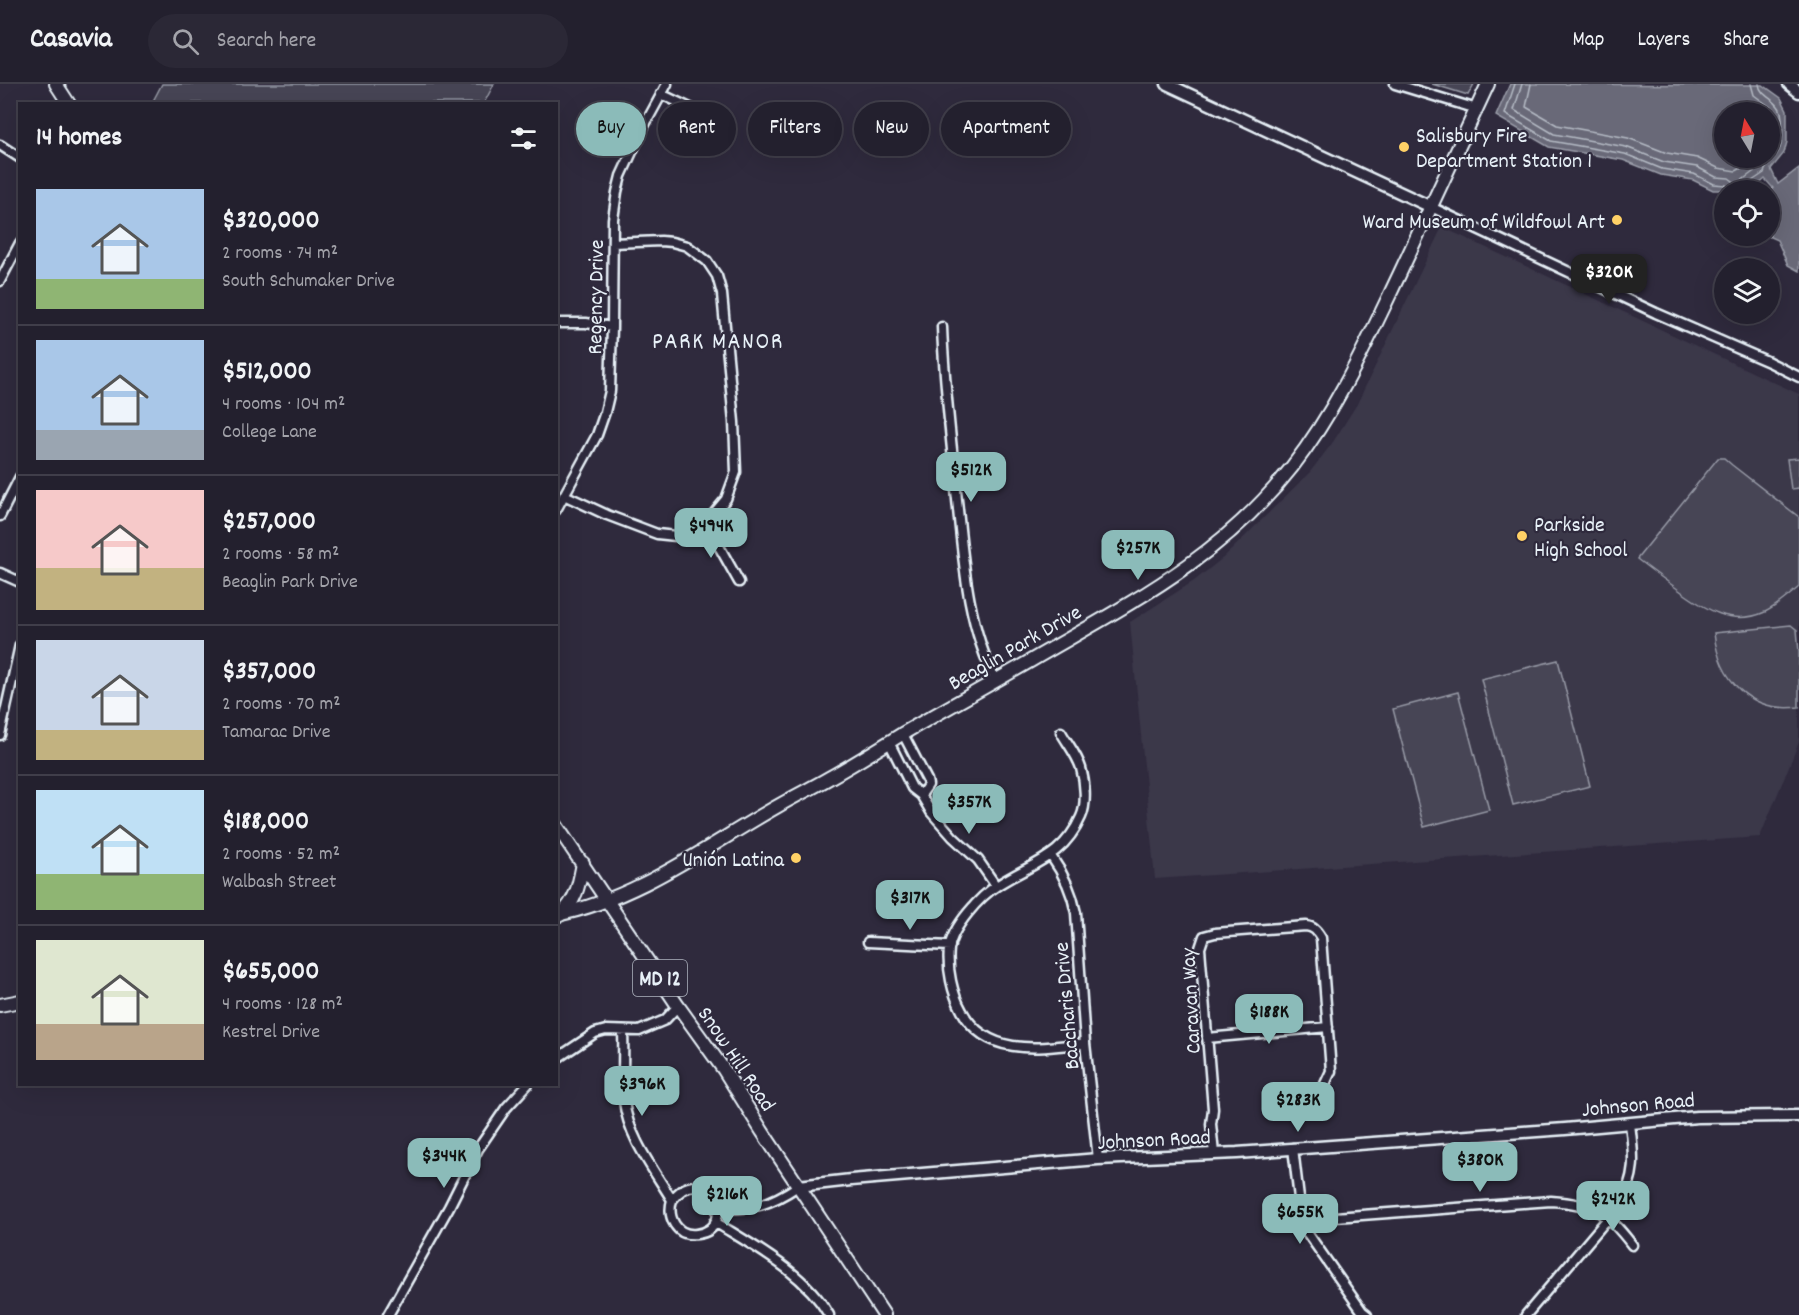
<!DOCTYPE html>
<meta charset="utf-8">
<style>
body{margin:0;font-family:Dekko,sans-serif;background:#2b2836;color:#f1f3f6;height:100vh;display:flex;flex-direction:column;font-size:22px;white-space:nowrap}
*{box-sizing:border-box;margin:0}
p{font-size:20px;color:#a3a3aa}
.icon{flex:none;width:33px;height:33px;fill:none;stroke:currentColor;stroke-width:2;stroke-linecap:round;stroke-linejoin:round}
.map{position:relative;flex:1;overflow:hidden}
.panel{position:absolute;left:18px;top:18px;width:540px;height:984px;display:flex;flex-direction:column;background:#23202e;border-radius:0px;box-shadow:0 6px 24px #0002,0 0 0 2px #403e4a}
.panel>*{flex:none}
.hud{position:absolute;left:576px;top:18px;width:570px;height:54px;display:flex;gap:12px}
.needle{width:39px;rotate:350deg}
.controls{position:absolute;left:1714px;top:18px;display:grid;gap:12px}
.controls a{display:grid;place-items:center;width:66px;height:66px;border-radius:50%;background:#23202e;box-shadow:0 6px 24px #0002,0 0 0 2px #403e4a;font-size:30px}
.price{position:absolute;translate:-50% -51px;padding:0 14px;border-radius:12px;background:#8bbbb9;color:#111;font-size:20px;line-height:39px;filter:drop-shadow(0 2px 3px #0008)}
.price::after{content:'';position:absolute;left:50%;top:36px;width:18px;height:14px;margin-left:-9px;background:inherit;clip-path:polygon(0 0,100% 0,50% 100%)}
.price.current{background:#222;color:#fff}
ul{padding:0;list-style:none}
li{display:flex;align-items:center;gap:18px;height:150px;padding:0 18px}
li+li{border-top:2px solid #403e4a}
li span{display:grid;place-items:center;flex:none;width:168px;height:120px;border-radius:0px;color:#555}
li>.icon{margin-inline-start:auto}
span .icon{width:72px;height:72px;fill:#fffc;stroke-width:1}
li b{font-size:26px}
h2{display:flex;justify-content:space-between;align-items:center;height:72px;padding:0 18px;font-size:26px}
.pill{padding:0 21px;border-radius:27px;background:#23202e;box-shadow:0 6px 24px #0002,0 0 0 2px #403e4a;font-size:21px;line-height:54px}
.pill.current{background:#8bbbb9;color:#111}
header{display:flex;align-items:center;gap:36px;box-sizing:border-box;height:84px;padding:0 30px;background:#23202e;border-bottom:2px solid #403e4a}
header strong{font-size:28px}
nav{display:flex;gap:33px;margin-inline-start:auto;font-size:21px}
.search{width:420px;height:54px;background:#2b2836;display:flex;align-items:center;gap:15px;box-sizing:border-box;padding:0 21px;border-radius:33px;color:#a3a3aa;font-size:22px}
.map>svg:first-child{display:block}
.built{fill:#3b3749}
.green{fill:#464455;stroke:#979aa6;stroke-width:1.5}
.water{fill:#696978;stroke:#9c9fab;stroke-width:1.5;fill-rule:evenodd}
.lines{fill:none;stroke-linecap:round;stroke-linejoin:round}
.shore{stroke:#b5bbc5;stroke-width:1.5}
.minor-casing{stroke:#e8f1f8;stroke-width:13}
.tertiary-casing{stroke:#e8f1f8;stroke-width:15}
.secondary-casing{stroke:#e8f1f8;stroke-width:16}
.primary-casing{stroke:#e8f1f8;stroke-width:16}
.minor{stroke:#2f2a3d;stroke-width:8}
.tertiary{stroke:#2f2a3d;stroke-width:10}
.secondary{stroke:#2f2a3d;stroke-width:12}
.primary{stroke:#2f2a3d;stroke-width:12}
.poi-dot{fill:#ffd166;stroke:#2f2a3d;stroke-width:2}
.labels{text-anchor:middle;stroke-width:4.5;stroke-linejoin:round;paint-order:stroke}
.shield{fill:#2f2a3d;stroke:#b0b5c0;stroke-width:1.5}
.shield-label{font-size:21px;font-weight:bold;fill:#e8f1f8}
.poi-label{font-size:22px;fill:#e8f1f8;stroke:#2f2a3d;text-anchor:start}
.street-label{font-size:22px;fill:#e8f1f8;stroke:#2f2a3d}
.neighbourhood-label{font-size:24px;letter-spacing:1.5px;fill:#e8f1f8;stroke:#2f2a3d}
</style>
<header>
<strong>Casavia</strong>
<div class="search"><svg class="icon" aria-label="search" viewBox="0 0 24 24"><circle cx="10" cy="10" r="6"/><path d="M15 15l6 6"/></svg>Search here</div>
<nav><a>Map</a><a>Layers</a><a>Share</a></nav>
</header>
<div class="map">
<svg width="1799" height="1231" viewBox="0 0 1799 1231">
<rect width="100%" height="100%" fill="#2f2a3d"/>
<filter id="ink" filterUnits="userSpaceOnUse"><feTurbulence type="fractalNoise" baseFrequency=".0167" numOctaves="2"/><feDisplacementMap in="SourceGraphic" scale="12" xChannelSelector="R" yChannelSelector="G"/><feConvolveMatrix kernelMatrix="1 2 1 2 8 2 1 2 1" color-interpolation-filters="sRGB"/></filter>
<g filter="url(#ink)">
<path class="built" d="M1442 143 1799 310V658L1760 753 1155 795 1130 538 1194 497 1224 473 1310 388 1333 358 1357 320Z"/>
<path class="green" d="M162 0H494L484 19H152Z
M1432 0H1474L1468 11Z
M1718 374H1724L1732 381 1799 433V503C1788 512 1778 522 1765 528 1732 543 1705 525 1679 506 1665 496 1651 486 1637 475Z
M1799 374V404L1791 405 1787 375Z
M1791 541 1797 546 1799 568V623C1750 629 1719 596 1714 549Z
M1558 576 1590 702 1513 721 1481 595Z
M1458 608 1489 726 1424 743 1393 625Z"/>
<path class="water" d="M1510 0 1763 1 1781 14 1787 26V58L1784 69 1771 85 1778 100 1799 84V187L1788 181 1777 156 1768 152H1770V109L1773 104 1765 95 1756 103 1744 106H1713L1693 96 1661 91 1623 76 1549 63 1496 32ZM1725 28H1770V74H1725Z"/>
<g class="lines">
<path class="shore" d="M1515 0 1505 30 1551 57 1625 70 1662 85 1694 90 1714 100 1726 101 1731 106
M1522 0 1514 26 1554 50 1626 63 1664 78 1697 83 1716 93 1729 94 1737 100 1757 85 1763 74
M1531 0 1526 23 1557 41 1628 54 1667 69 1697 74 1718 84 1736 87 1749 80 1751 74
M1751 0 1754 11 1770 23 1773 29 1774 56 1770 65
M1747 106 1749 99 1764 89C1766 79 1774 74 1779 66 1783 57 1783 38 1781 28 1778 15 1760 13 1759 0"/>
<defs>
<path id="minor" d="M1395 0 1477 25
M661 10 703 30
M0 61 20 74
M1431 123 1656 229 1769 278 1799 293
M0 197 20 159
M556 239H586L612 243
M942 243C944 298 951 352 956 406 963 471 966 538 996 597
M564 411 607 431 657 450 676 452 694 448 706 439 726 415 736 388 734 338 722 210 717 192 707 177 687 162 672 158 661 157 613 159
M556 426 597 351 605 328 610 307 612 243 613 135 617 108 621 92 643 44 667 0
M0 432 20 393
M706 439 739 498
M0 489 20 498
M1061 648C1067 659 1077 671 1081 684 1085 698 1087 720 1081 733 1063 774 1032 779 998 801 980 812 952 843 949 865 947 885 952 909 962 927 987 974 1042 964 1085 959
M903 650 927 696 928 701 921 711
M0 651 20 561
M889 658 912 704 921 711 931 728 953 753 978 776 996 802
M1051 772C1063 789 1072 807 1076 829L1085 959 1098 1075
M868 858 950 862
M623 947C624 970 622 994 624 1017 628 1053 654 1086 672 1116 667 1133 676 1153 697 1150 742 1144 704 1073 672 1116
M1207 954 1328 943
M556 975 595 949 606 946 639 947 665 936 678 922
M1293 1064 1300 1123 1306 1147 1362 1227 1367 1231
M1214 1070 1211 1040 1213 1025 1200 864 1204 852 1215 849 1306 842C1314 843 1317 847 1321 854L1331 987 1325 1000
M718 1124C751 1127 771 1120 798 1102
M715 1138C755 1163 805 1189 829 1231
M1304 1142 1335 1133 1551 1117C1594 1120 1606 1127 1632 1161
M388 1231 449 1123 478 1065 506 1024 528 1000
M1526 1231 1620 1120C1637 1090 1634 1072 1630 1040"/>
<path id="tertiary" d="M1167 0 1431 123
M1789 0 1799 8
M798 1102 851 1096 1098 1075 1237 1069 1565 1045 1697 1033 1799 1032"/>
<path id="secondary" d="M556 831C638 815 707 762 778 722 795 712 812 704 829 694 854 680 878 665 902 650 945 625 989 601 1032 576 1130 519 1221 474 1292 383 1338 324 1368 256 1400 189 1429 126 1459 63 1488 0
M0 921 20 917"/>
<path id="primary" d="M56 0 69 20
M556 741 678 922 724 986 762 1047 884 1231
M560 831C577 816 579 800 583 779"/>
</defs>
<use href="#minor" class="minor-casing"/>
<use href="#tertiary" class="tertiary-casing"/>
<use href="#secondary" class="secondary-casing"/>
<use href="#primary" class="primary-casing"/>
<use href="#minor" class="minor"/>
<use href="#tertiary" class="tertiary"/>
<use href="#secondary" class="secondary"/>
<use href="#primary" class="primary"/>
</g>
</g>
<g class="poi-dot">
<circle cx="1404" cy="63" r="6"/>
<circle cx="1617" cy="136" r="6"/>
<circle cx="1522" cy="452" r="6"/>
<circle cx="796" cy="774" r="6"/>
</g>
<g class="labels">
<rect class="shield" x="633" y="876" width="54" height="36" rx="4.5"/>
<g class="shield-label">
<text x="660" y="901">MD 12</text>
</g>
<g class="poi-label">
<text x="1416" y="58">Salisbury Fire<tspan x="1416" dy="25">Department Station 1</tspan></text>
<text x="1605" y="144" text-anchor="end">Ward Museum of Wildfowl Art</text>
<text x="1534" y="447">Parkside<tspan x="1534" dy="25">High School</tspan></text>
<text x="784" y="782" text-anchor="end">Unión Latina</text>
</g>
<g class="street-label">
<text transform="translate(594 213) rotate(-89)" y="8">Regency Drive</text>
<text transform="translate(1014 562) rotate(-30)" y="8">Beaglin Park Drive</text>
<text transform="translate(1189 917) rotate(-93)" y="8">Caravan Way</text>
<text transform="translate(1065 922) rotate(-95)" y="8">Baccharis Drive</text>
<text transform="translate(738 974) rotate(56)" y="8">Snow Hill Road</text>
<text transform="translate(1638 1019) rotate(-5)" y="8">Johnson Road</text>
<text transform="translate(1154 1054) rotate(-3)" y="8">Johnson Road</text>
</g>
<g class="neighbourhood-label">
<text x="718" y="264">PARK MANOR</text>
</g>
</g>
</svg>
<div class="controls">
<a><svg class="needle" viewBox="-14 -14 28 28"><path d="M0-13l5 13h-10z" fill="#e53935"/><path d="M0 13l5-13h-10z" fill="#a3a3aa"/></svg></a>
<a><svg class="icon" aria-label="locate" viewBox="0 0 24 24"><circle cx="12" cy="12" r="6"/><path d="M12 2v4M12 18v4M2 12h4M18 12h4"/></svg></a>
<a><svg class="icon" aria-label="layers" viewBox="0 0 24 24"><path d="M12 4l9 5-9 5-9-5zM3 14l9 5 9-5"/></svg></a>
</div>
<b class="price current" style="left:1609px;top:221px">$320K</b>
<b class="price" style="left:971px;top:419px">$512K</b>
<b class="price" style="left:711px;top:475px">$494K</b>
<b class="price" style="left:1138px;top:497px">$257K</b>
<b class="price" style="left:969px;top:751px">$357K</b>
<b class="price" style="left:910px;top:847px">$317K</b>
<b class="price" style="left:1269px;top:961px">$188K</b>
<b class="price" style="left:642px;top:1033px">$396K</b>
<b class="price" style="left:1298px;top:1049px">$283K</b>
<b class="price" style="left:444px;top:1105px">$344K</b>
<b class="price" style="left:1480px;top:1109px">$380K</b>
<b class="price" style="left:727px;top:1143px">$216K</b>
<b class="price" style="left:1613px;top:1148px">$242K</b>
<b class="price" style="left:1300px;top:1161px">$655K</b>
<div class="hud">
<a class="pill current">Buy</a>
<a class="pill">Rent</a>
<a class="pill">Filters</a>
<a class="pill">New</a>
<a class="pill">Apartment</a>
</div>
<section class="panel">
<h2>14 homes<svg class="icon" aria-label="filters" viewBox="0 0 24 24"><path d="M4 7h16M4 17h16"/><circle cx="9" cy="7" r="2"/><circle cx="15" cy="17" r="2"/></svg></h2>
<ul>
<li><span style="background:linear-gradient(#a9c7e8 75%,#8fb573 0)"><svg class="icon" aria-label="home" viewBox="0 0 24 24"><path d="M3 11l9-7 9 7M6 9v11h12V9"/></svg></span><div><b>$320,000</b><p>2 rooms · 74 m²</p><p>South Schumaker Drive</p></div></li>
<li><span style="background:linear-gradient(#a9c7e8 75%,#9aa5b1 0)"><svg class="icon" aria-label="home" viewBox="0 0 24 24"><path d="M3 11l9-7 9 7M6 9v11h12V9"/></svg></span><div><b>$512,000</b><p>4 rooms · 104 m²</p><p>College Lane</p></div></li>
<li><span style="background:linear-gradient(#f6c9c9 65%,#c2b280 0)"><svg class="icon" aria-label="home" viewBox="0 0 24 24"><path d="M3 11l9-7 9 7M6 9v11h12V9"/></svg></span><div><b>$257,000</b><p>2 rooms · 58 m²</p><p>Beaglin Park Drive</p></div></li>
<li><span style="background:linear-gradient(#c9d6e8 75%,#c2b280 0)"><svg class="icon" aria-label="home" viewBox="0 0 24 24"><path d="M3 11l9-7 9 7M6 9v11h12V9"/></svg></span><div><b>$357,000</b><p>2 rooms · 70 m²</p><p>Tamarac Drive</p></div></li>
<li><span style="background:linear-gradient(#bfe0f5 70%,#8fb573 0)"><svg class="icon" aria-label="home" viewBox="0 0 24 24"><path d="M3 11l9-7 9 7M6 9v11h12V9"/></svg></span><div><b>$188,000</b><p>2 rooms · 52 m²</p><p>Walbash Street</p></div></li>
<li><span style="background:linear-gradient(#dfe7d0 70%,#b9a48a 0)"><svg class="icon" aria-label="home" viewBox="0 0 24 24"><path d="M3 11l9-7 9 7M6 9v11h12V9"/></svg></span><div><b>$655,000</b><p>4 rooms · 128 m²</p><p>Kestrel Drive</p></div></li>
</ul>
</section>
</div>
